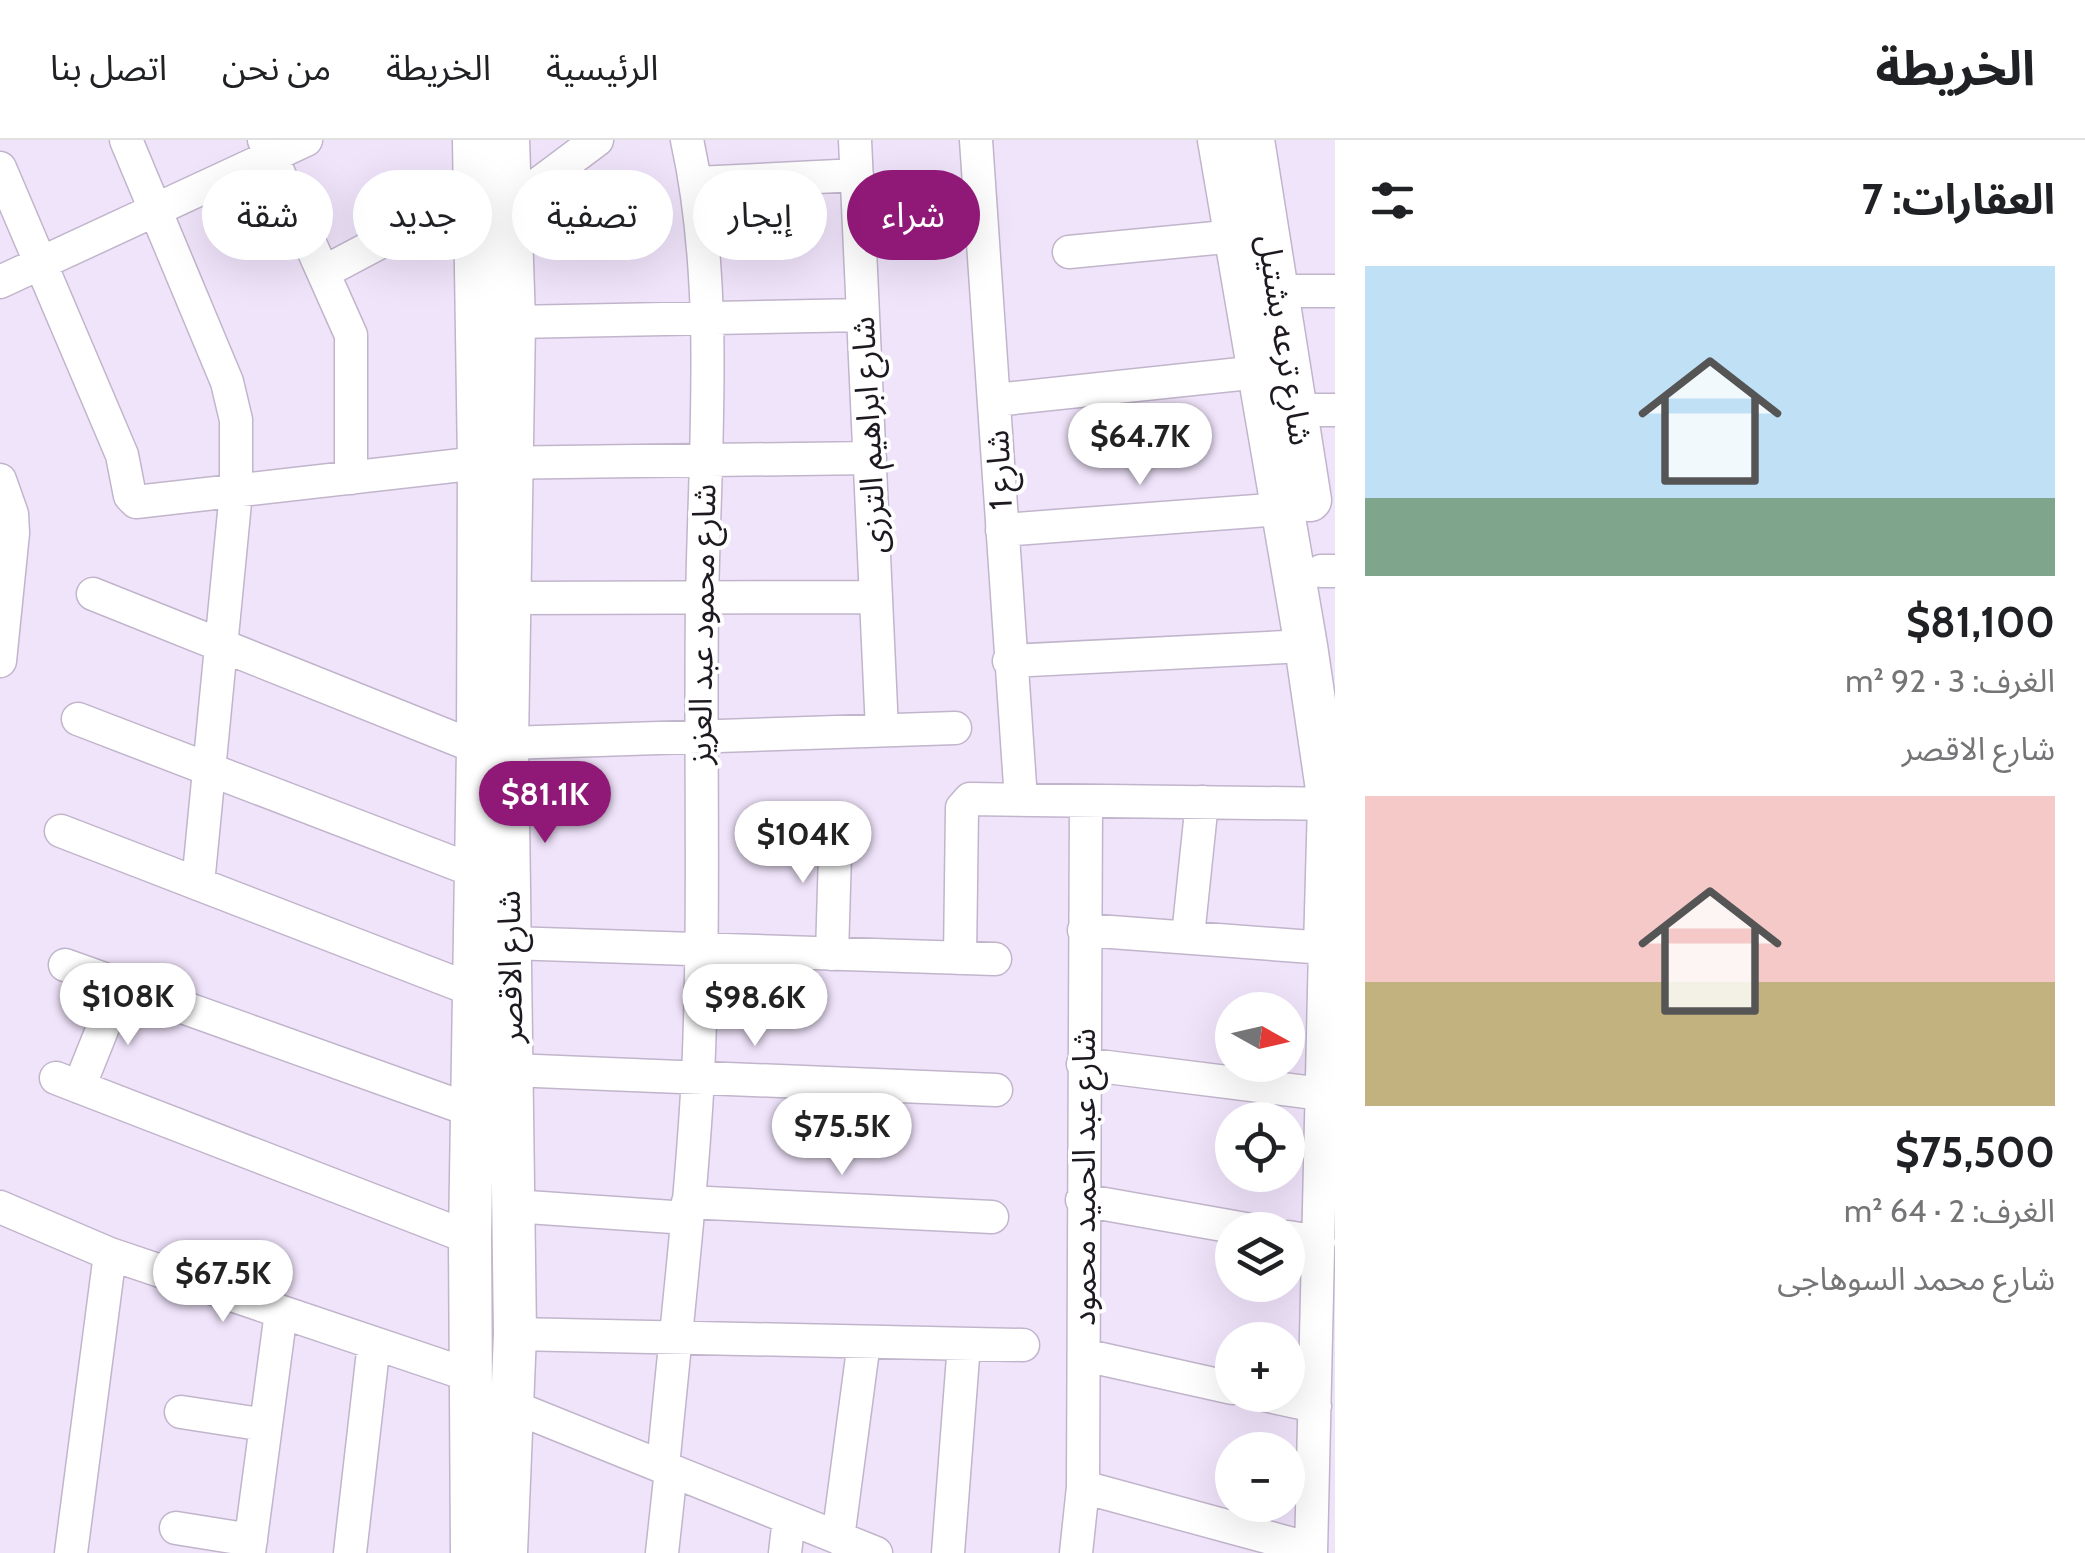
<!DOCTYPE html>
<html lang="ar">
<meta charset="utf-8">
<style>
body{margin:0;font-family:Cabin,"Noto Sans Arabic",sans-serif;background:#f6f6f6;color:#202124;direction:rtl;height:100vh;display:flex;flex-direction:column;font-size:38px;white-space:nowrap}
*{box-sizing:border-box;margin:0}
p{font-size:32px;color:#757577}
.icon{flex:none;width:55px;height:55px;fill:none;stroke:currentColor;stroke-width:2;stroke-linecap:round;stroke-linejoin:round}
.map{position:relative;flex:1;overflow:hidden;direction:ltr}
.details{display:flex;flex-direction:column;background:#fff;width:750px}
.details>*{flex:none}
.guide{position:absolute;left:30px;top:30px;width:950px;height:90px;direction:rtl;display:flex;gap:20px}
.needle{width:65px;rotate:98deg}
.fabs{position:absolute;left:1215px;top:852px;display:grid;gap:20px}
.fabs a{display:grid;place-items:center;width:90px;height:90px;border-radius:50%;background:#fff;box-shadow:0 10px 40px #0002;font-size:50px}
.price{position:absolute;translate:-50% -85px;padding:0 22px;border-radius:35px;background:#fff;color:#222;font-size:32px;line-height:65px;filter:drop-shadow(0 2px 5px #0008)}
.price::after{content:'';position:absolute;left:50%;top:60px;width:30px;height:22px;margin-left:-15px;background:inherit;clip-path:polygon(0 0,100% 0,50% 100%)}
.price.current{background:#901978;color:#fff}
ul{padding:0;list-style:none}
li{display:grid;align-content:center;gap:20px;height:530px;padding:0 30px}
li span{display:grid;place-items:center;height:310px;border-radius:0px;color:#555}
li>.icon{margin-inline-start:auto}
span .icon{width:180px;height:180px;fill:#fffc;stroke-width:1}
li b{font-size:42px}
h2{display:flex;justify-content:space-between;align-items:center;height:120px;padding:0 30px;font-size:42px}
.tag{padding:0 35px;border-radius:45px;background:#fff;box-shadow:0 10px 40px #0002;font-size:35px;line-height:90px}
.tag.current{background:#901978;color:#fff}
header{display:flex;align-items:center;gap:60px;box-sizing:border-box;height:140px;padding:0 50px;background:#fff;border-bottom:2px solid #e0e0e0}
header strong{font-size:48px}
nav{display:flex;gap:55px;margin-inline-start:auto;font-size:35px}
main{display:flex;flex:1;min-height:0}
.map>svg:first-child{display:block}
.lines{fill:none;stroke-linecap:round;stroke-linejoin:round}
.minor-casing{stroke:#c1b5cb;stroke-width:35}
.tertiary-casing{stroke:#c1b5cb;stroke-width:45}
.minor{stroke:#fff;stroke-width:32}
.tertiary{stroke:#fff;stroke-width:42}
.labels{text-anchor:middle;stroke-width:8;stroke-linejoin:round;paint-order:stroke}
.street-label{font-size:32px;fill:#1e1921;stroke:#fff}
</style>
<header>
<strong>الخريطة</strong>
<nav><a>الرئيسية</a><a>الخريطة</a><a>من نحن</a><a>اتصل بنا</a></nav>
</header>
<main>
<section class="details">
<h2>العقارات: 7<svg class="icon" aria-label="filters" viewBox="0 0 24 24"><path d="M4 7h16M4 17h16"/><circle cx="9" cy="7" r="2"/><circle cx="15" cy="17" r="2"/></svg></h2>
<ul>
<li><span style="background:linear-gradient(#bfe0f5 75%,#7fa58c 0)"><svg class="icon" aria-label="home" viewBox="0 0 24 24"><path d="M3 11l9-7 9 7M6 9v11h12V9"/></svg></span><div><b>$81,100</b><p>الغرف: 3 · 92 m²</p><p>شارع الاقصر</p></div></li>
<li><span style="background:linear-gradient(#f6c9c9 60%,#c2b280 0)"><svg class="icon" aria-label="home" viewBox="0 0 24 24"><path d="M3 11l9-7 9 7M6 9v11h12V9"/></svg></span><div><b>$75,500</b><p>الغرف: 2 · 64 m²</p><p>شارع محمد السوهاجى</p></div></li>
</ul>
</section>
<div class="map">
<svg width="1335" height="1413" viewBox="0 0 1335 1413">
<rect width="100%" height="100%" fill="#f0e4fb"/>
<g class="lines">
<defs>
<path id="minor" d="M126 0 227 242 236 280V352L198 744
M264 0 351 195V338
M855 0 882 590
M976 0 1021 660
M0 28 122 315 130 356 136 362 479 323 870 318
M697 43 857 35
M510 65 597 0
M1069 112 1236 96
M324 132 475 52
M0 142 306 0
M1277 151H1335
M514 182 863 175
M995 260 1259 232
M1297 270H1335
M0 340 12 374 13 393 0 521
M1002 390 1283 369
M1321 431H1335
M93 454 478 608
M510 458 876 457
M1009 521 1306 506
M78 579 477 732
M507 603 955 588
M61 691 473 850
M1084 790 1325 808 1311 1413
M1188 796 1202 662
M510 803 995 819
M832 814 836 680
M960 818 962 668 970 659 1335 664
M65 825 473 971
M1083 924 1322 954
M512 930 996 950
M56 938 470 1098
M79 947 120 845
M1082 1060 1251 1090
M688 1062 992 1077
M513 1066 687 1078
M0 1067 110 1114 472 1236
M1288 1097 1319 1102
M515 1194 1023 1205
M1084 1215 1232 1248
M1264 1255 1315 1266
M514 1267 876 1413
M181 1272 266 1285
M663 1327C675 1197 691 1066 698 936 705 780 700 623 702 467 704 315 720 149 687 0
M1083 1347 1311 1409
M176 1388 251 1400
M838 1398 864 1202
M71 1413 110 1114
M249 1413 281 1172
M350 1413 374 1203
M662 1413 671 1330
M785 1413 789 1378
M948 1413 964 1204
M1076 1413 1083 1347 1086 661"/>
<path id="tertiary" d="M1219 0 1306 506 1329 663 1325 808 1335 809
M1253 0 1310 360
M472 1413 470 1098 478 608 479 323 474 0
M506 1413 515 1194 507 603 514 182 508 0"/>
</defs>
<use href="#minor" class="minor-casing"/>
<use href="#tertiary" class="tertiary-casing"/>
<use href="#minor" class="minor"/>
<use href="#tertiary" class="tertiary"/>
</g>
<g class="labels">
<g class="street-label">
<text transform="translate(1285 200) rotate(81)" y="11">شارع ترعه بشتيل</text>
<text transform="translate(869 295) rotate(-93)" y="11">شارع ابراهيم الترزى</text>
<text transform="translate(999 330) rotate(-93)" y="11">شارع 1</text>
<text transform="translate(702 484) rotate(-89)" y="11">شارع محمود عبد العزيز</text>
<text transform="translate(510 827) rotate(-91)" y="11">شارع الاقصر</text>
<text transform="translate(1084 1037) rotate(-90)" y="11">شارع عبد الحميد محمود</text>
</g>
</g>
</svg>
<div class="fabs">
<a><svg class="needle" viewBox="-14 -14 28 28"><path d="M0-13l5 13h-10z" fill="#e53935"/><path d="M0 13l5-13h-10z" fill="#757577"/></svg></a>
<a><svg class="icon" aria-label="locate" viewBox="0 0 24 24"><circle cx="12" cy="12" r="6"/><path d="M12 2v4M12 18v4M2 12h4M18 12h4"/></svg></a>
<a><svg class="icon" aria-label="layers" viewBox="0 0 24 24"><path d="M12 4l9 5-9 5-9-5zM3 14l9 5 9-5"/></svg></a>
<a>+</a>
<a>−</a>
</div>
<b class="price" style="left:1140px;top:348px">$64.7K</b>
<b class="price current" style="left:545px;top:706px">$81.1K</b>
<b class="price" style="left:803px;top:746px">$104K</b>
<b class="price" style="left:128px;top:908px">$108K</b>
<b class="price" style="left:755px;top:909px">$98.6K</b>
<b class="price" style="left:842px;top:1038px">$75.5K</b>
<b class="price" style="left:223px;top:1185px">$67.5K</b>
<div class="guide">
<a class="tag current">شراء</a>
<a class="tag">إيجار</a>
<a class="tag">تصفية</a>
<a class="tag">جديد</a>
<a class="tag">شقة</a>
</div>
</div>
</main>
